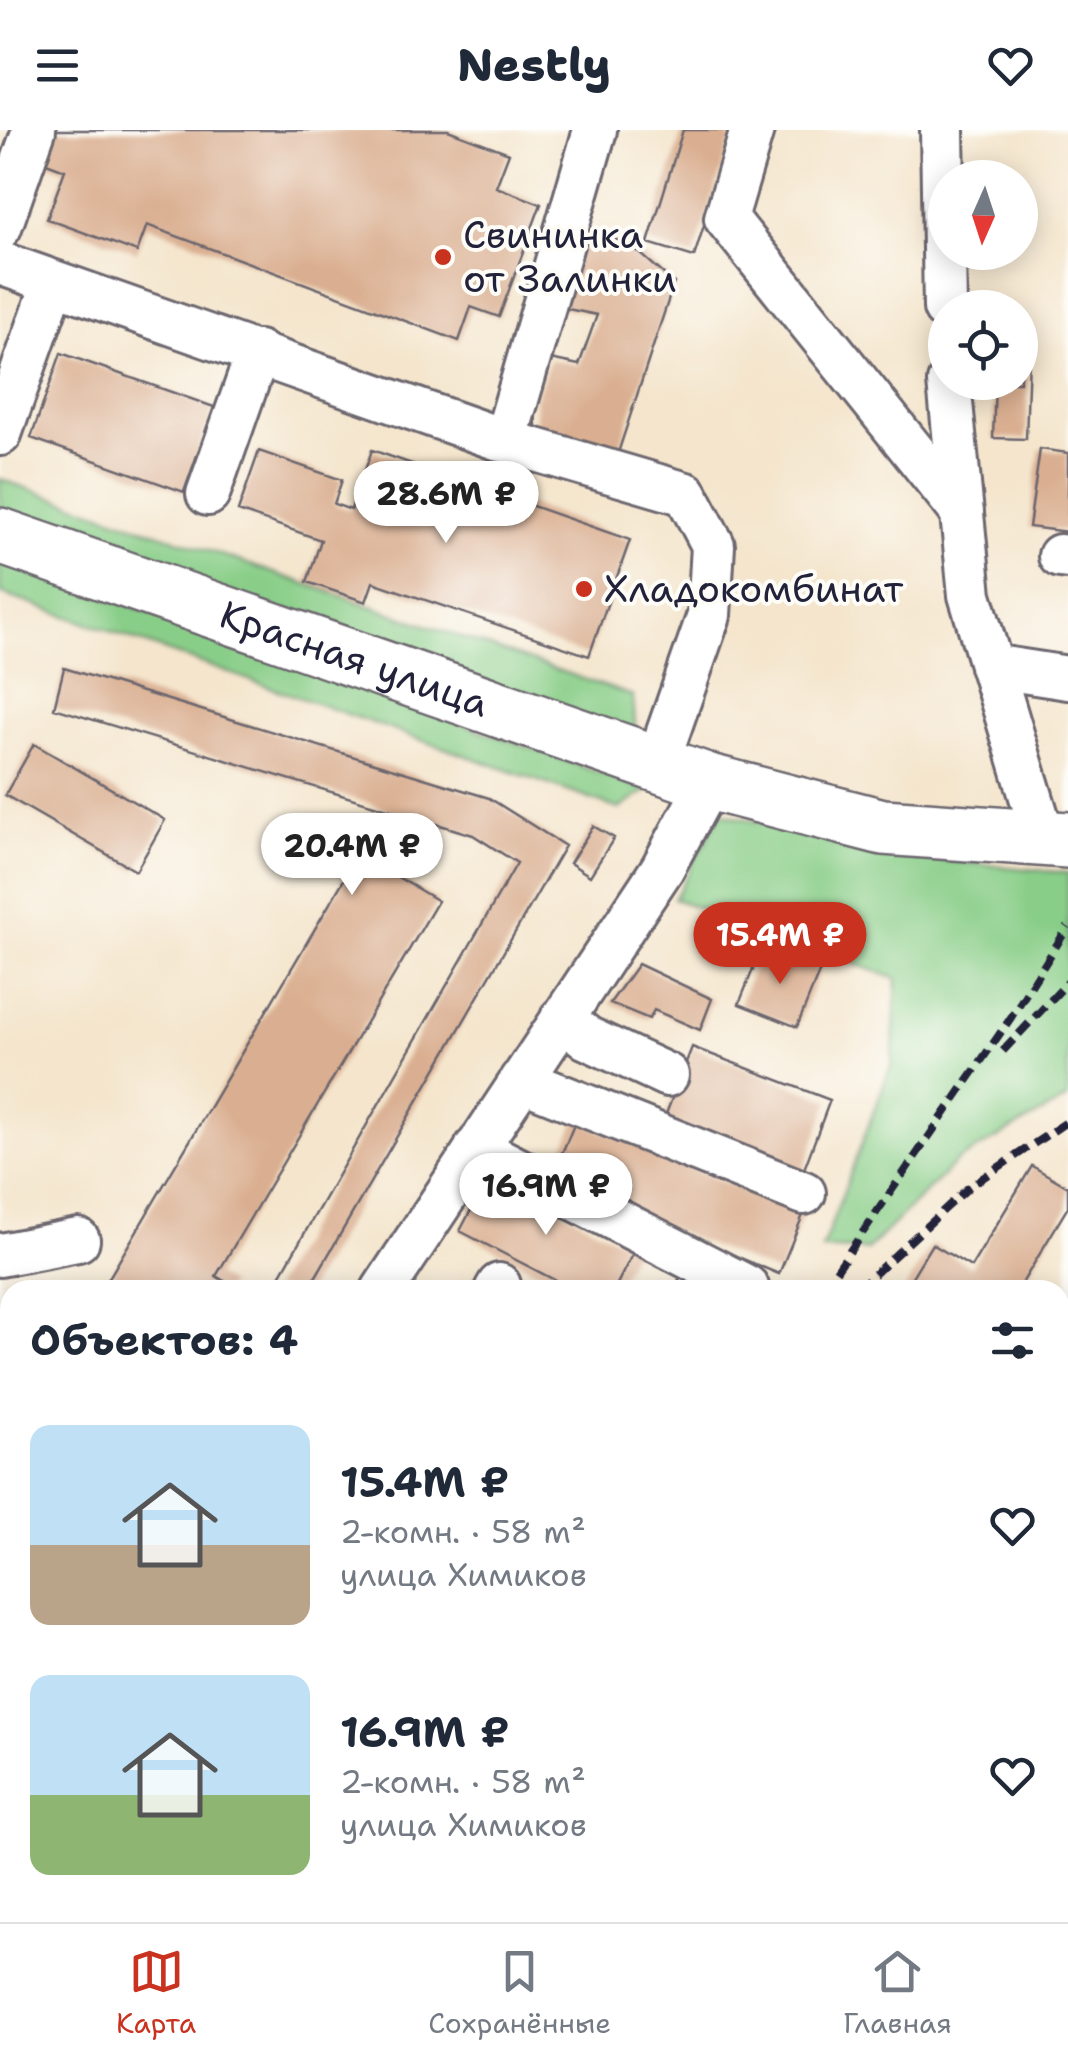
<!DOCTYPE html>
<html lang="ru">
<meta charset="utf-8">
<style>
body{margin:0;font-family:"Shantell Sans",sans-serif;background:#f6f6f7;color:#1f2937;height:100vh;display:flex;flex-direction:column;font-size:38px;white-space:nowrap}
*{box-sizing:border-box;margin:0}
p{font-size:32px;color:#747a83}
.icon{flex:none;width:55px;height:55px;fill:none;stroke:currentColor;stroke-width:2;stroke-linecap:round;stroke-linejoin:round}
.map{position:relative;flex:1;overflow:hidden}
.drawer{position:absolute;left:0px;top:1150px;width:1070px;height:642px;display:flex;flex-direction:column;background:#fff;border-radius:30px 30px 0 0;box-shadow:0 5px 25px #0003}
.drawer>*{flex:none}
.needle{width:65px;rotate:183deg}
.buttons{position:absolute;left:928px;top:30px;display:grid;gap:20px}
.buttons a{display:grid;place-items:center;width:110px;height:110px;border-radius:50%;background:#fff;box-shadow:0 5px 25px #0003;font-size:50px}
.price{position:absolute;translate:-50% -85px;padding:0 22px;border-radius:35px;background:#fff;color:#222;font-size:32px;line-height:65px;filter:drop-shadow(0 2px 5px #0008)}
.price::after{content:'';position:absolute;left:50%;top:60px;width:30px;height:22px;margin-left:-15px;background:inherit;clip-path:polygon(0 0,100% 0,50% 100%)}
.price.selected{background:#c8321e;color:#fff}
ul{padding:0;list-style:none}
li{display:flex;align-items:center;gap:30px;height:250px;padding:0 30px}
li span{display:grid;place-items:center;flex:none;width:280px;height:200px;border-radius:20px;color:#555}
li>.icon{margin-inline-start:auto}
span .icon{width:120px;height:120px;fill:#fffc;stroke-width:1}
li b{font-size:42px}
h2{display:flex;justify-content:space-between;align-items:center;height:120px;padding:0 30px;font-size:42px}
header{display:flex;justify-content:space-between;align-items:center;height:130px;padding:0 30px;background:#fff;font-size:45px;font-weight:800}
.tab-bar{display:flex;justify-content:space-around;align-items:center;height:140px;border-top:2px solid #e0e1e3;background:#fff;font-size:28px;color:#747a83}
.tab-bar a{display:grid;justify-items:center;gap:5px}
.tab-bar .selected{color:#c8321e}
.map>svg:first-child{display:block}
.green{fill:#89ce88;stroke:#567862;stroke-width:2.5}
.building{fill:#daaf91}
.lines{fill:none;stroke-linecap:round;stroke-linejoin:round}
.minor-casing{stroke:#6c666e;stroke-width:48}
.major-casing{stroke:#6c666e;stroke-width:60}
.minor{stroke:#fff;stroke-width:42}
.major{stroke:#fff;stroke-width:55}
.rail{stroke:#22223b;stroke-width:8;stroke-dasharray:15 8;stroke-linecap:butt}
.poi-dot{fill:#c8321e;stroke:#fdfcf7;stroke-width:4}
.labels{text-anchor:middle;stroke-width:8;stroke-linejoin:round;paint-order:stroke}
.poi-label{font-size:38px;fill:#22223b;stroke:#fdfcf7;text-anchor:start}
.street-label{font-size:38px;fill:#22223b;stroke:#fdfcf7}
</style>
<header><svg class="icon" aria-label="menu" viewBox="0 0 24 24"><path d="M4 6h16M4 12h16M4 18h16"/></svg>Nestly<svg class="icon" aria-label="heart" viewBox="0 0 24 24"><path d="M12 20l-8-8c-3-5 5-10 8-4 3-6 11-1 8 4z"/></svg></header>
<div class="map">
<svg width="1068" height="1792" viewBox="0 0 1068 1792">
<rect width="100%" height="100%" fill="#fdfcf7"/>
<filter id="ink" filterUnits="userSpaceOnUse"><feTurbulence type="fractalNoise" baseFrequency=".01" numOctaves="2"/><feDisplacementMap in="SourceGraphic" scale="20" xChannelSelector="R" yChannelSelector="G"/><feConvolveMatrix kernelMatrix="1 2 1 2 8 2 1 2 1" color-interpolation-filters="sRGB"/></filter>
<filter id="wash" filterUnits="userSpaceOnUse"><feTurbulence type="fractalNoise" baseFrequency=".0048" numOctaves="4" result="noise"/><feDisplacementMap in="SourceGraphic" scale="40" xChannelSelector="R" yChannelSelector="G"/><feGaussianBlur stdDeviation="2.25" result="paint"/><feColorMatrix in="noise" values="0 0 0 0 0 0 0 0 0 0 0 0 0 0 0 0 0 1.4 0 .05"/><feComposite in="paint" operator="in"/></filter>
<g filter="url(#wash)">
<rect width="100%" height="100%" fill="#f4e5cc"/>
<path class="green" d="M0 349 633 566 636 606 0 386Z
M0 429 648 660 619 679 0 463Z
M721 683 902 726 1068 743V968L957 1031 867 1120 822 1119 892 933 897 849 674 769Z"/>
<g id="blocks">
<path class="building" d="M53 0H448L509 23 496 57 541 74 499 187 471 177 459 211 147 95 137 122 47 89 65 40 41 31Z
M683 0H734L694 127 648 113Z
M582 97 632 116 674 153 617 326 536 298 535 270 550 229 579 235 597 185 558 177Z
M61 223 214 277 184 362 31 308Z
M1020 227H1029L1026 309 993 308 995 252H1020Z
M1040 319 1068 323V402L1029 397Z
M372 320 630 410 589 526 373 452 366 472 307 452 321 410 238 381 259 321 342 350 334 374 351 380Z
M64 538 489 668 565 716 308 1160H272L517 733 473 705 54 578Z
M34 614 165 690 136 741 5 665Z
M593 696 614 708 590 746 570 733Z
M359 724 438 771 216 1146 229 1154 225 1160H118L106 1153Z
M762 817 820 840 797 897 739 874Z
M638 834 712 869 700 900 654 880 649 889 610 873Z
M692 917 830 970 803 1042 664 989Z
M576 990 803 1085 779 1144 551 1049Z
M1032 1036 1068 1057V1077L1018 1160H904L932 1114 971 1137Z
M490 1044 635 1119 614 1160H574L460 1101Z
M682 1145 706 1160H672Z
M0 1257 10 1265V1315L0 1306Z
M1060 1293 1068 1298V1351L1060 1364Z
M0 1364 10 1372V1420L0 1412Z
M5 1646 10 1649V1669L0 1663Z
M0 1666 10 1672V1692L0 1686Z
M0 1690 10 1696 3 1713 0 1711Z
M105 1782H136L150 1792H99Z
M218 1782H277L271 1792H212Z
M482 1782H557L572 1792H476Z
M827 1782H866L860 1792H843Z"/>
</g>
</g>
<g filter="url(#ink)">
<use href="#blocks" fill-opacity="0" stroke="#6c666e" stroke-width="2.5"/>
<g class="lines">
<defs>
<path id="minor" d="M752 0 726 88 962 382
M942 0 945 178
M0 97 34 0
M0 133 505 311 686 364 713 415 709 485 657 634
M949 252 970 465 1043 706
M0 304 54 152
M505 311 595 0
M208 364 258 222
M1060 426 1068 427
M991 536 1068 548
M562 888 587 908 667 945
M521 950 804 1063
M476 1018 747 1157
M0 1125 78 1110
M383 1160 662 739 709 652
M496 1160 499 1155
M1060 1283 1068 1288
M0 1544 10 1543
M0 1770 10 1753
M634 1782 649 1792
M800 1782V1792"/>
<g id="major">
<path id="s1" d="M0 406 709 652 883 697 1068 710"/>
<path d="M1060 1222 1068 1209"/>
<path d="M685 1792 692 1782"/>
</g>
</defs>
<use href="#minor" class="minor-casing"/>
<use href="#major" class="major-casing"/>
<use href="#minor" class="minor"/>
<use href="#major" class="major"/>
<path class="rail" d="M1003 921 1068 852
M823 1160 1010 889 1068 797
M857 1160 969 1057 1068 991
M1060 1760 1068 1748
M367 1792 374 1782
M390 1792 397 1782
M1040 1792 1046 1782"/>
</g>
</g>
<g class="poi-dot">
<circle cx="443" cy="127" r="10"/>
<circle cx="584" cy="459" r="10"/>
</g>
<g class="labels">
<g class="poi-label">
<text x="463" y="118">Свининка<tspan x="463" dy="44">от Залинки</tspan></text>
<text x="604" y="472">Хладокомбинат</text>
</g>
<g class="street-label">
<text dy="13" stroke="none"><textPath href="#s1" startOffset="375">Красная улица</textPath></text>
</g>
</g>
</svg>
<div class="buttons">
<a><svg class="needle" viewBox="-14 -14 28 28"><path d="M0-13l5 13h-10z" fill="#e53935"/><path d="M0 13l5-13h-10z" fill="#747a83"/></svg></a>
<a><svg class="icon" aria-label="locate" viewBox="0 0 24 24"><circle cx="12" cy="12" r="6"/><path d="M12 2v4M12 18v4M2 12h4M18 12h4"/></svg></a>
</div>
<b class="price" style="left:446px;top:416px">28.6M ₽</b>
<b class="price" style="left:352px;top:768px">20.4M ₽</b>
<b class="price selected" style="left:780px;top:857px">15.4M ₽</b>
<b class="price" style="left:546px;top:1108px">16.9M ₽</b>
<section class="drawer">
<h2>Объектов: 4<svg class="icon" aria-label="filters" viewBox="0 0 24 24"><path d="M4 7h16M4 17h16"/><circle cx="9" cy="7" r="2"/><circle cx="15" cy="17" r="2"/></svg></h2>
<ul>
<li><span style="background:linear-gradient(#bfe0f5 60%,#b9a48a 0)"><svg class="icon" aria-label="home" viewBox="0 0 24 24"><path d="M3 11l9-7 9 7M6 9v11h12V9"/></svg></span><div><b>15.4M ₽</b><p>2-комн. · 58 m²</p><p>улица Химиков</p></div><svg class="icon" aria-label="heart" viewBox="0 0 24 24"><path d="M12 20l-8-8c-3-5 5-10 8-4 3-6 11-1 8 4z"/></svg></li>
<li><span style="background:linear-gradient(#bfe0f5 60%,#8fb573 0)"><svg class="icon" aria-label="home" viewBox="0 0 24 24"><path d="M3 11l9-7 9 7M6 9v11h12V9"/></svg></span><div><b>16.9M ₽</b><p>2-комн. · 58 m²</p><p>улица Химиков</p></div><svg class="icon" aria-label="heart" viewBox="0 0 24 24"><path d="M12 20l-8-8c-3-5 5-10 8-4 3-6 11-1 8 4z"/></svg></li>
</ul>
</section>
</div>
<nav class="tab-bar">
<a class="selected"><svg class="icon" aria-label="map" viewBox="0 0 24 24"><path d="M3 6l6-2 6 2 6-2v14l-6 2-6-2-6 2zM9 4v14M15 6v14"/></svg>Карта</a>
<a><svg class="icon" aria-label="saved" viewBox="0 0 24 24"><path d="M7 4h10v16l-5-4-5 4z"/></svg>Сохранённые</a>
<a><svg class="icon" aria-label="home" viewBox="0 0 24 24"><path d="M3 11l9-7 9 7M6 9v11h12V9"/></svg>Главная</a>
</nav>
